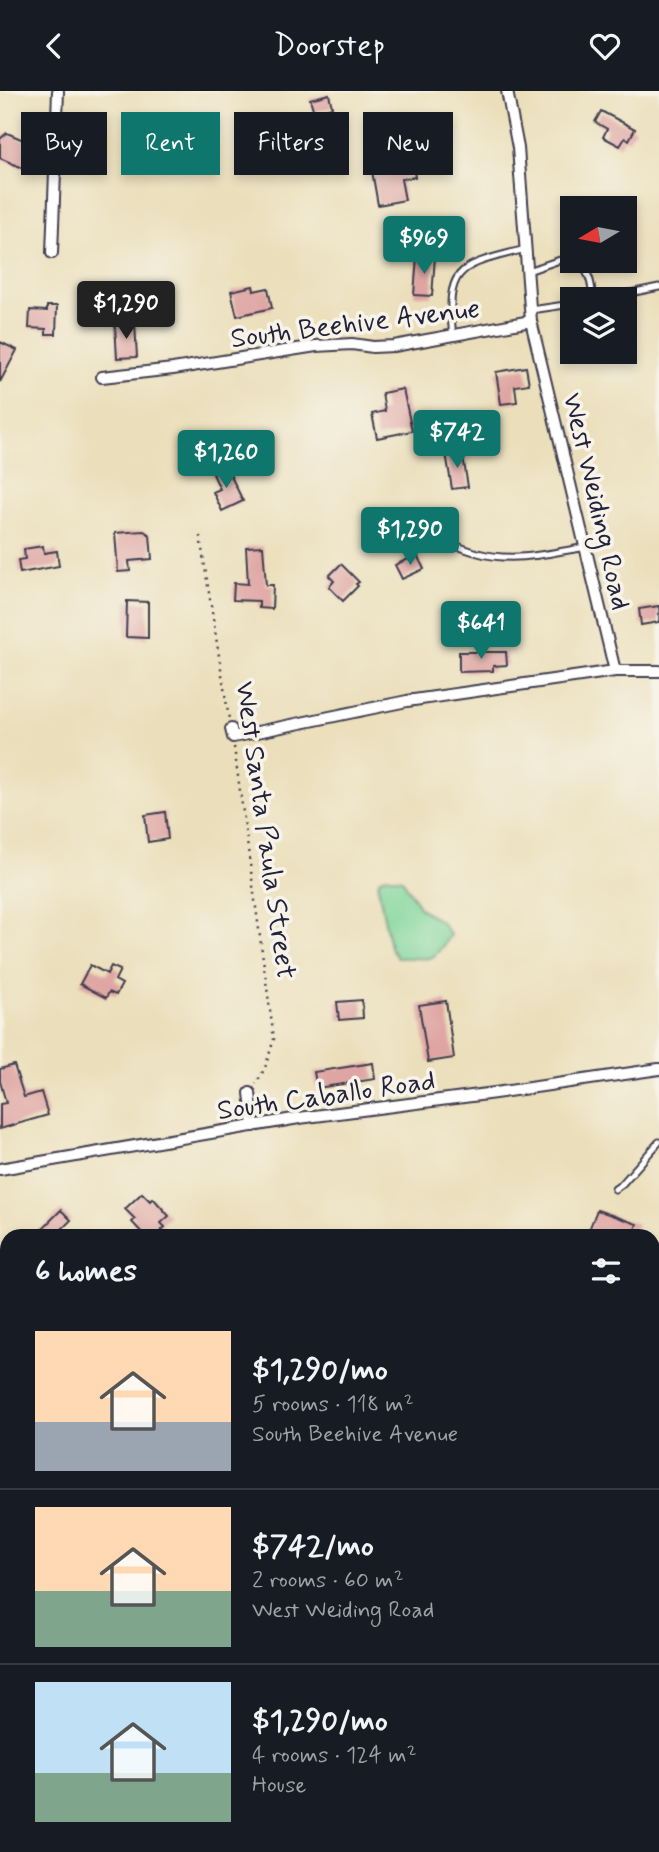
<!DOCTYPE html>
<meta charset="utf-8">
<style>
body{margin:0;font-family:Mynerve,sans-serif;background:#20242c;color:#f1f3f6;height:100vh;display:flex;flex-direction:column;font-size:26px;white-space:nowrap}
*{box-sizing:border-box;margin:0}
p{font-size:23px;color:#9ea1a6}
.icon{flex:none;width:38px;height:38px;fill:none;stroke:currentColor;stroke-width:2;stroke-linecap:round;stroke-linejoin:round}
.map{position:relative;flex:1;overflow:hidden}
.details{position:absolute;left:0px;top:1138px;width:660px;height:625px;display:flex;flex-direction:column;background:#171b24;border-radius:21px 21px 0 0;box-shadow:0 4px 10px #0003}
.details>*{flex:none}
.top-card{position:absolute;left:21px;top:21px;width:618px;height:63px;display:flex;gap:14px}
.needle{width:46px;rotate:260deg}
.fabs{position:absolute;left:560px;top:105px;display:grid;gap:14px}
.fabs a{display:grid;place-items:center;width:77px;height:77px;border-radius:0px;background:#171b24;box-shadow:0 4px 10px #0003;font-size:35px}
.price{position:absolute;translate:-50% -60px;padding:0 16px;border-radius:7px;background:#0f766e;color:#fff;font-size:23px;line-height:46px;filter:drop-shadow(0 2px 4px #0008)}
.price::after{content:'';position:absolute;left:50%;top:42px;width:21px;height:16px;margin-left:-10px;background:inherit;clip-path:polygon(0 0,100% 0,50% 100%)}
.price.current{background:#222;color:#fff}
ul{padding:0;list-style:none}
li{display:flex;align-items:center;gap:21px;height:175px;padding:0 35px}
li+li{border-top:2px solid #363941}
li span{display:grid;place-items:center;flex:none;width:196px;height:140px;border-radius:0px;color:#555}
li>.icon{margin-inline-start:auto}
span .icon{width:84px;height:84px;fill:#fffc;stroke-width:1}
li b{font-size:30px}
h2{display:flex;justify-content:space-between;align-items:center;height:84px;padding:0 35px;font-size:30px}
.tag{padding:0 24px;border-radius:0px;background:#171b24;box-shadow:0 4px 10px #0003;font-size:24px;line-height:63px}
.tag.current{background:#0f766e;color:#fff}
header{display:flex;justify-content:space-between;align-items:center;height:91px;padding:0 35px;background:#171b24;font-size:32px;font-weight:600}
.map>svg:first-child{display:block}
.green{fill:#7ed599;stroke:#507c6a;stroke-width:2}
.building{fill:#dfa5a3}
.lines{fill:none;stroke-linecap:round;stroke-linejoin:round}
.service-casing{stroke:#403e4e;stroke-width:9}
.minor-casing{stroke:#403e4e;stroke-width:14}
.path{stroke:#403e4e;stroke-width:2.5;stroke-dasharray:2 5;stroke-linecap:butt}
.service{stroke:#fff;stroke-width:5}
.minor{stroke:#fff;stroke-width:10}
.labels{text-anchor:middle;stroke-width:7;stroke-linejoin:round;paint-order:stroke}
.street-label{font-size:28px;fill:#22223b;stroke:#f7f3e8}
</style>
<header><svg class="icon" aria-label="back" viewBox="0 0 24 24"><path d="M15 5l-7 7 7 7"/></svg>Doorstep<svg class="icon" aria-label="heart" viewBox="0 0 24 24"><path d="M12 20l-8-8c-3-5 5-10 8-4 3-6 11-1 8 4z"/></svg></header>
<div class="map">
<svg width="659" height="1761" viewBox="0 0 659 1761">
<rect width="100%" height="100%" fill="#f7f3e8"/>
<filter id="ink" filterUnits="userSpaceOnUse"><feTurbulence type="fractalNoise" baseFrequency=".0143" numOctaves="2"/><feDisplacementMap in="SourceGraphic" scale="14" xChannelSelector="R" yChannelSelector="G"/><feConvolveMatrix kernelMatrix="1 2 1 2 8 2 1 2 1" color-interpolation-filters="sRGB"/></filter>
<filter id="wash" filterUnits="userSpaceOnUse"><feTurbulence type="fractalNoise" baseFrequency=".00686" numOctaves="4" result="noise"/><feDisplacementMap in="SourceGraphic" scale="28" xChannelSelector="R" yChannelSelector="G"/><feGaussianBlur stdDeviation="1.57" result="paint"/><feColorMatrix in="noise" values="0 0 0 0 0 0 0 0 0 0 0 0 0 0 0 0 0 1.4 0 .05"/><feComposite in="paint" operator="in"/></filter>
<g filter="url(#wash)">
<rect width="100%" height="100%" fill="#ebdfbb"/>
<path class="green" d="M386 785 402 788 420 817 441 831 450 844C429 877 432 865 397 867L390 856 378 796 379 789Z"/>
<g id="blocks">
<path class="building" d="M329 3 332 16 314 21 310 8Z
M601 20 635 38 629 49 625 47 620 55 603 46 607 38 595 31Z
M7 42 33 53 22 77 0 67V48Z
M411 65 415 86 401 88 405 109 378 114 372 80 392 76 391 68Z
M417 165 435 166 432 205 414 204Z
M253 195 254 200 268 197 272 217 237 225 231 200Z
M47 215H57L56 243H46V238L29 237 30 219 47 220Z
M135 232 137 266 117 267 115 234Z
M0 251 17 259 0 291Z
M526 276 529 293 515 295 517 311 501 313 496 281Z
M403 298 412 340 377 347 372 323 385 320 382 302Z
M462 359 468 396 452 398 446 362Z
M227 377 243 410 222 420 213 401 220 398 213 383Z
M144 440 150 444 152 468 129 470 130 480 118 481 115 442Z
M43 455 44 462 57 460 59 475 20 482 18 469 25 468 24 458Z
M263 455 266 494H273L272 518 259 517V510L233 509 234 492 248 493 246 456Z
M417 464 424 478 402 488 395 474Z
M341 473 359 491 356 493 358 495 343 510 329 496 334 490 329 485Z
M127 510 148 511V547L126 546Z
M659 515V531L641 534 639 518Z
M459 561H506L507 574 493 575V580L459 581Z
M165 721 168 748 148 751 145 724Z
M90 874 107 883 111 875 120 879 115 889 122 893 116 904 109 901 106 907 80 893Z
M362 909 363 927 339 929 337 911Z
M446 910 454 967 428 971 419 914Z
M373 972 375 988 317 997 314 981Z
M14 974 24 1006 41 1001 48 1024 0 1038V1013L6 1012 0 990V978Z
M142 1102 150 1110 153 1107 169 1125 161 1132 165 1136 161 1140 166 1144H144L132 1131 135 1128 125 1118Z
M61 1119 71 1129 56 1144H36Z
M597 1119 637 1133 633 1144H587Z"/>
</g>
</g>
<g filter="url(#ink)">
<use href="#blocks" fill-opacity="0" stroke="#403e4e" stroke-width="2"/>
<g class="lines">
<defs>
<path id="service" d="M576 170C587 177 591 188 592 201L584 208
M528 180 560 169 572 168
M601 208 659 196
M531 219 572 213
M453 245C444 172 463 175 525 158
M401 434C427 440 451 455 478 462 513 472 551 462 586 456
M615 1098 622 1093 659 1051"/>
<path id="minor" d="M507 0 518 57 531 230 615 580
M52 162 58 0
M102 286 173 278 316 255 352 253 373 256 394 255 531 230
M231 638 233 646 407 610 615 580H659
M250 1002 254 1035
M0 1078 299 1027 495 1002 659 978
M158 1761 165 1755"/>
</defs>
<use href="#service" class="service-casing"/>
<use href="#minor" class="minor-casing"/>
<path class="path" d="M200 445 229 628
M234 656 274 948 265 977 256 993"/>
<use href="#service" class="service"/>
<use href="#minor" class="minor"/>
</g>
</g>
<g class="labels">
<g class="street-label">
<text transform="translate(355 231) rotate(-7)" y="10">South Beehive Avenue</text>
<text transform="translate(598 410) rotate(77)" y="10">West Weiding Road</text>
<text transform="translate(267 739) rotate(82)" y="10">West Santa Paula Street</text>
<text transform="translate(326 1003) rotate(-8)" y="10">South Caballo Road</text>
</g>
</g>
</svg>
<div class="fabs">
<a><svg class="needle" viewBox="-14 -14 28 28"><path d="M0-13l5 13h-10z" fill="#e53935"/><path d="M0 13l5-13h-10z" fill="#9ea1a6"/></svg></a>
<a><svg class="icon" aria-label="layers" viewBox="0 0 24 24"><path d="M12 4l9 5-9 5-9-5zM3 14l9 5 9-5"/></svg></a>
</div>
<b class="price" style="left:424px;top:185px">$969</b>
<b class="price current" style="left:126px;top:250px">$1,290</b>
<b class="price" style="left:457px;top:379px">$742</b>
<b class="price" style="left:226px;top:399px">$1,260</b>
<b class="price" style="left:410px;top:476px">$1,290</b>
<b class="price" style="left:481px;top:570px">$641</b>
<div class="top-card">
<a class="tag">Buy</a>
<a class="tag current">Rent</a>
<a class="tag">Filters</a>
<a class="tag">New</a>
</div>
<section class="details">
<h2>6 homes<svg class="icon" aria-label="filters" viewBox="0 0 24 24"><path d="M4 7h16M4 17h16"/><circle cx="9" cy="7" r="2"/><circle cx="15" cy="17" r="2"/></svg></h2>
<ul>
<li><span style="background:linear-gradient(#ffd9b3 65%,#9aa5b1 0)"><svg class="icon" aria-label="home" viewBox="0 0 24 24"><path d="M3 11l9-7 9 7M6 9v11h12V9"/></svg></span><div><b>$1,290/mo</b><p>5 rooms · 118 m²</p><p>South Beehive Avenue</p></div></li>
<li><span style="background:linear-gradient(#ffd9b3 60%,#7fa58c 0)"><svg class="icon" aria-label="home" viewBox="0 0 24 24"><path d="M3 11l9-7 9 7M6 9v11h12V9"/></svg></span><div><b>$742/mo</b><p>2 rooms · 60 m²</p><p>West Weiding Road</p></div></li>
<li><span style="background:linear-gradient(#bfe0f5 65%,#7fa58c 0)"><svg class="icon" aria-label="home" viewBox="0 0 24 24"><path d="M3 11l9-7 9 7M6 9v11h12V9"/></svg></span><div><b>$1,290/mo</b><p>4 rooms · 124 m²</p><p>House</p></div></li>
</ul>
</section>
</div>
